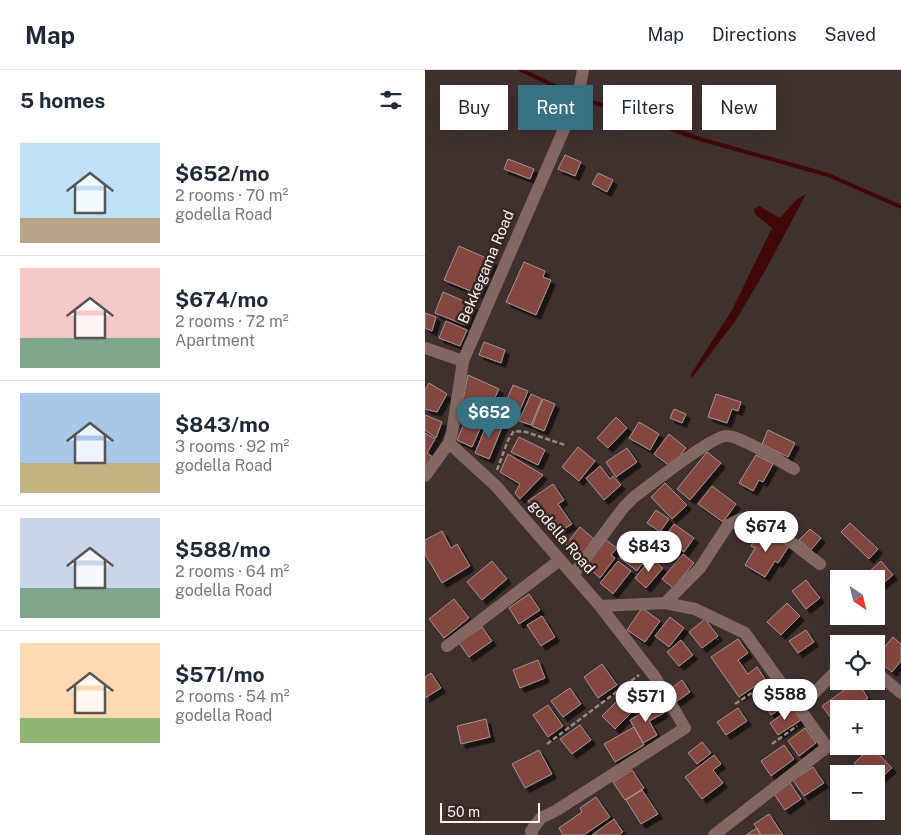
<!DOCTYPE html>
<meta charset="utf-8">
<style>
body{margin:0;font-family:"Public Sans",sans-serif;background:#f2f2f3;color:#1f2937;height:100vh;display:flex;flex-direction:column;font-size:19px;white-space:nowrap}
*{box-sizing:border-box;margin:0}
p{font-size:16px;color:#747a83}
.icon{flex:none;width:28px;height:28px;fill:none;stroke:currentColor;stroke-width:2;stroke-linecap:round;stroke-linejoin:round}
.map{position:relative;flex:1;overflow:hidden}
.panel{display:flex;flex-direction:column;background:#fff;width:425px}
.panel>*{flex:none}
.guide{position:absolute;left:15px;top:15px;width:385px;height:45px;display:flex;gap:10px}
.needle{width:32px;rotate:145deg}
.controls{position:absolute;left:405px;top:500px;display:grid;gap:10px}
.controls a{display:grid;place-items:center;width:55px;height:55px;border-radius:0px;background:#fff;box-shadow:0 5px 20px #0002;font-size:25px}
.scale{position:absolute;left:15px;bottom:12px;width:100px;box-sizing:border-box;padding-left:5px;border:2px solid #fdf2f1;border-top:0;font-size:14px;line-height:18px;white-space:nowrap;color:#fdf2f1;-webkit-text-stroke:4px #362725;paint-order:stroke}
.price{position:absolute;translate:-50% -42px;padding:0 11px;border-radius:18px;background:#fff;color:#222;font-size:16px;line-height:32px;filter:drop-shadow(0 1px 2px #0008)}
.price::after{content:'';position:absolute;left:50%;top:30px;width:15px;height:11px;margin-left:-8px;background:inherit;clip-path:polygon(0 0,100% 0,50% 100%)}
.price.active{background:#367281;color:#fff}
ul{padding:0;list-style:none}
li{display:flex;align-items:center;gap:15px;height:125px;padding:0 20px}
li+li{border-top:1px solid #e0e1e3}
li span{display:grid;place-items:center;flex:none;width:140px;height:100px;border-radius:0px;color:#555}
li>.icon{margin-inline-start:auto}
span .icon{width:60px;height:60px;fill:#fffc;stroke-width:1}
li b{font-size:21px}
h2{display:flex;justify-content:space-between;align-items:center;height:60px;padding:0 20px;font-size:21px}
.chip{padding:0 18px;border-radius:0px;background:#fff;box-shadow:0 5px 20px #0002;font-size:18px;line-height:45px}
.chip.active{background:#367281;color:#fff}
header{display:flex;align-items:center;gap:30px;box-sizing:border-box;height:70px;padding:0 25px;background:#fff;border-bottom:1px solid #e0e1e3}
header strong{font-size:24px}
nav{display:flex;gap:28px;margin-inline-start:auto;font-size:18px}
main{display:flex;flex:1;min-height:0}
.map>svg:first-child{display:block}
.water{fill:#400907}
.lines{fill:none;stroke-linecap:round;stroke-linejoin:round}
.stream{stroke:#400907;stroke-width:4}
.building{fill:#844740;stroke:#a59290;filter:url(#shadow)}
.path{stroke:#968988;stroke-width:2.5;stroke-dasharray:5 2.5;stroke-linecap:butt}
.minor{stroke:#846763;stroke-width:12}
.labels{text-anchor:middle;stroke-width:5;stroke-linejoin:round;paint-order:stroke}
.street-label{font-size:15px;fill:#fdf2f1;stroke:#362725}
</style>
<header>
<strong>Map</strong>
<nav><a>Map</a><a>Directions</a><a>Saved</a></nav>
</header>
<main>
<section class="panel">
<h2>5 homes<svg class="icon" aria-label="filters" viewBox="0 0 24 24"><path d="M4 7h16M4 17h16"/><circle cx="9" cy="7" r="2"/><circle cx="15" cy="17" r="2"/></svg></h2>
<ul>
<li><span style="background:linear-gradient(#bfe0f5 75%,#b9a48a 0)"><svg class="icon" aria-label="home" viewBox="0 0 24 24"><path d="M3 11l9-7 9 7M6 9v11h12V9"/></svg></span><div><b>$652/mo</b><p>2 rooms · 70 m²</p><p>godella Road</p></div></li>
<li><span style="background:linear-gradient(#f6c9c9 70%,#7fa58c 0)"><svg class="icon" aria-label="home" viewBox="0 0 24 24"><path d="M3 11l9-7 9 7M6 9v11h12V9"/></svg></span><div><b>$674/mo</b><p>2 rooms · 72 m²</p><p>Apartment</p></div></li>
<li><span style="background:linear-gradient(#a9c7e8 70%,#c2b280 0)"><svg class="icon" aria-label="home" viewBox="0 0 24 24"><path d="M3 11l9-7 9 7M6 9v11h12V9"/></svg></span><div><b>$843/mo</b><p>3 rooms · 92 m²</p><p>godella Road</p></div></li>
<li><span style="background:linear-gradient(#c9d6e8 70%,#7fa58c 0)"><svg class="icon" aria-label="home" viewBox="0 0 24 24"><path d="M3 11l9-7 9 7M6 9v11h12V9"/></svg></span><div><b>$588/mo</b><p>2 rooms · 64 m²</p><p>godella Road</p></div></li>
<li><span style="background:linear-gradient(#ffd9b3 75%,#8fb573 0)"><svg class="icon" aria-label="home" viewBox="0 0 24 24"><path d="M3 11l9-7 9 7M6 9v11h12V9"/></svg></span><div><b>$571/mo</b><p>2 rooms · 54 m²</p><p>godella Road</p></div></li>
</ul>
</section>
<div class="map">
<svg width="476" height="765" viewBox="0 0 476 765">
<defs>
<filter id="shadow"><feDropShadow dx="4.5" dy="4.5" stdDeviation="0" flood-color="#0009"/></filter>
</defs>
<rect width="100%" height="100%" fill="#40312f"/>
<path class="water" d="M381 124 341 199 311 250 267 308 266 304 307 240 347 158 330 144 329 139 334 136 355 148 371 130Z"/>
<g class="lines">
<path class="stream" d="M96 0 153 27 275 69 403 105 476 137"/>
</g>
<path class="building" d="M140 85 156 92 150 106 133 99Z
M83 89 109 99 105 109 79 99Z
M173 103 188 110 182 122 167 114Z
M34 176 68 191 53 224 19 210Z
M99 192 120 201 118 207 126 210 111 245 81 232Z
M18 222 48 235 40 255 10 243Z
M0 243 11 247 7 261 0 258Z
M21 251 42 260 35 276 14 268Z
M59 272 80 280 76 293 54 285Z
M43 305 74 319 62 344 37 334Z
M4 313 22 324 12 342 0 339V320Z
M88 315 103 321 92 347 77 341Z
M106 324 117 329 106 355 94 351Z
M291 324 316 332 313 341 307 339 302 353 283 347Z
M118 329 130 334 119 361 107 356Z
M249 339 261 344 257 353 245 348Z
M0 345 17 352 11 368 0 360Z
M43 345 58 352 47 377 32 370Z
M191 347 202 358 183 378 172 368Z
M64 349 78 355 64 389 50 383Z
M214 352 234 364 225 380 204 368Z
M343 360 370 373 363 387 337 374Z
M0 363 10 369 2 383 9 388 4 396 0 394Z
M244 364 261 378 246 397 229 384Z
M94 367 120 380 113 395 86 382Z
M153 377 170 391 154 411 137 397Z
M202 378 212 392 191 407 181 392Z
M282 382 296 393 265 430 252 419Z
M83 384 118 405 95 429 90 423 95 414 75 402Z
M331 385 348 394 338 412 334 410 328 421 314 413Z
M175 396 185 409 188 406 196 415 179 430 161 408Z
M240 413 262 435 247 449 226 427Z
M128 414 139 430 133 434 147 454 131 464 124 454 121 457 103 431Z
M287 416 311 434 298 452 273 434Z
M231 440 244 449 235 462 222 453Z
M425 453 453 479 444 489 416 462Z
M249 454 269 468 259 482 256 480 249 490 232 478Z
M155 457 169 469 155 486 141 474Z
M336 459 364 476 353 493 350 491 340 507 320 495 330 478 326 476Z
M385 459 396 468 386 480 374 470Z
M17 461 26 478 32 474 45 496 17 513 0 484V470Z
M181 470 192 478 186 485 190 488 175 508 161 496Z
M208 471 225 483 212 501 195 488Z
M258 484 269 493 248 518 237 509Z
M226 488 238 498 221 518 210 508Z
M67 491 82 509 57 530 42 512Z
M193 491 206 501 188 524 175 513Z
M456 491 468 505 451 519V509H436Z
M381 510 395 528 381 539 367 521Z
M104 524 115 540 94 554 84 538Z
M29 529 44 548 19 568 4 549Z
M362 533 375 546 356 565 342 552Z
M217 538 235 551 220 572 202 560Z
M117 546 130 567 116 576 102 555Z
M245 547 259 558 244 577 230 566Z
M280 549 293 566 277 578 264 562Z
M57 557 67 571 44 587 34 573Z
M381 560 389 572 373 583 364 571Z
M468 567 476 574V591L467 602 451 589V587Z
M313 569 323 583 313 590 323 604 332 597 340 609 314 627 286 587Z
M256 570 268 585 254 596 242 582Z
M113 590 120 608 95 618 88 600Z
M177 594 192 615 173 628 159 607Z
M6 603 16 618 0 628V607Z
M257 610 265 622 251 632 243 621Z
M432 611 443 628 428 639H414V659L397 636Z
M145 618 156 634 138 647 126 631Z
M350 620 360 636 346 645 336 630Z
M194 629 207 642 190 659 177 646Z
M233 634 239 643 224 651 232 665 218 673 205 650Z
M123 635 138 656 123 667 108 645Z
M367 637 376 650 353 665 345 653Z
M313 638 322 651 301 665 292 652Z
M61 649 65 667 36 674 32 656Z
M155 655 166 670 147 684 135 669Z
M209 657 219 675 190 692 179 674Z
M380 658 391 673 374 686 363 671Z
M277 672 286 683 272 694 263 683Z
M359 675 369 689 346 706 336 691Z
M447 677 467 698 451 712V704H439L429 693Z
M114 680 127 704 100 718 87 694Z
M289 685 296 694 288 700 298 713 277 729 260 707Z
M388 697 399 713 379 726 368 710Z
M207 700 219 718 200 730 188 712Z
M365 713 376 729 360 740 349 724Z
M217 720 233 744 216 754 201 730Z
M171 727 185 747 159 765H138L134 758 157 742 155 738Z
M344 744 358 765H336L329 754Z
M189 749 198 762 194 765H167Z
M332 758 336 765H321Z"/>
<g class="lines">
<path class="path" d="M72 400 83 370 89 361 101 362 140 375
M310 634 342 613
M122 674 214 605
M347 674 372 656"/>
<path class="minor" d="M0 278 38 291
M24 373 71 416 175 536 230 607 260 658 132 740 116 748 106 761 107 765
M0 406 24 373 27 363 38 291 153 27 158 0
M148 505 199 437 209 427C224 416 287 366 301 366 315 365 356 392 369 399
M240 533 270 539 320 563 402 677 289 765
M175 536 240 533 275 498 303 455 315 449 333 447 395 494
M22 576 135 490
M451 602 476 623
M374 638 414 598"/>
</g>
<g class="labels">
<g class="street-label">
<text transform="translate(61 197) rotate(-67)" y="5">Bekkegama Road</text>
<text transform="translate(137 467) rotate(49)" y="5">godella Road</text>
</g>
</g>
</svg>
<div class="controls">
<a><svg class="needle" viewBox="-14 -14 28 28"><path d="M0-13l5 13h-10z" fill="#e53935"/><path d="M0 13l5-13h-10z" fill="#747a83"/></svg></a>
<a><svg class="icon" aria-label="locate" viewBox="0 0 24 24"><circle cx="12" cy="12" r="6"/><path d="M12 2v4M12 18v4M2 12h4M18 12h4"/></svg></a>
<a>+</a>
<a>−</a>
</div>
<div class="scale">50 m</div>
<b class="price active" style="left:64px;top:369px">$652</b>
<b class="price" style="left:341px;top:483px">$674</b>
<b class="price" style="left:224px;top:503px">$843</b>
<b class="price" style="left:360px;top:651px">$588</b>
<b class="price" style="left:221px;top:653px">$571</b>
<div class="guide">
<a class="chip">Buy</a>
<a class="chip active">Rent</a>
<a class="chip">Filters</a>
<a class="chip">New</a>
</div>
</div>
</main>
